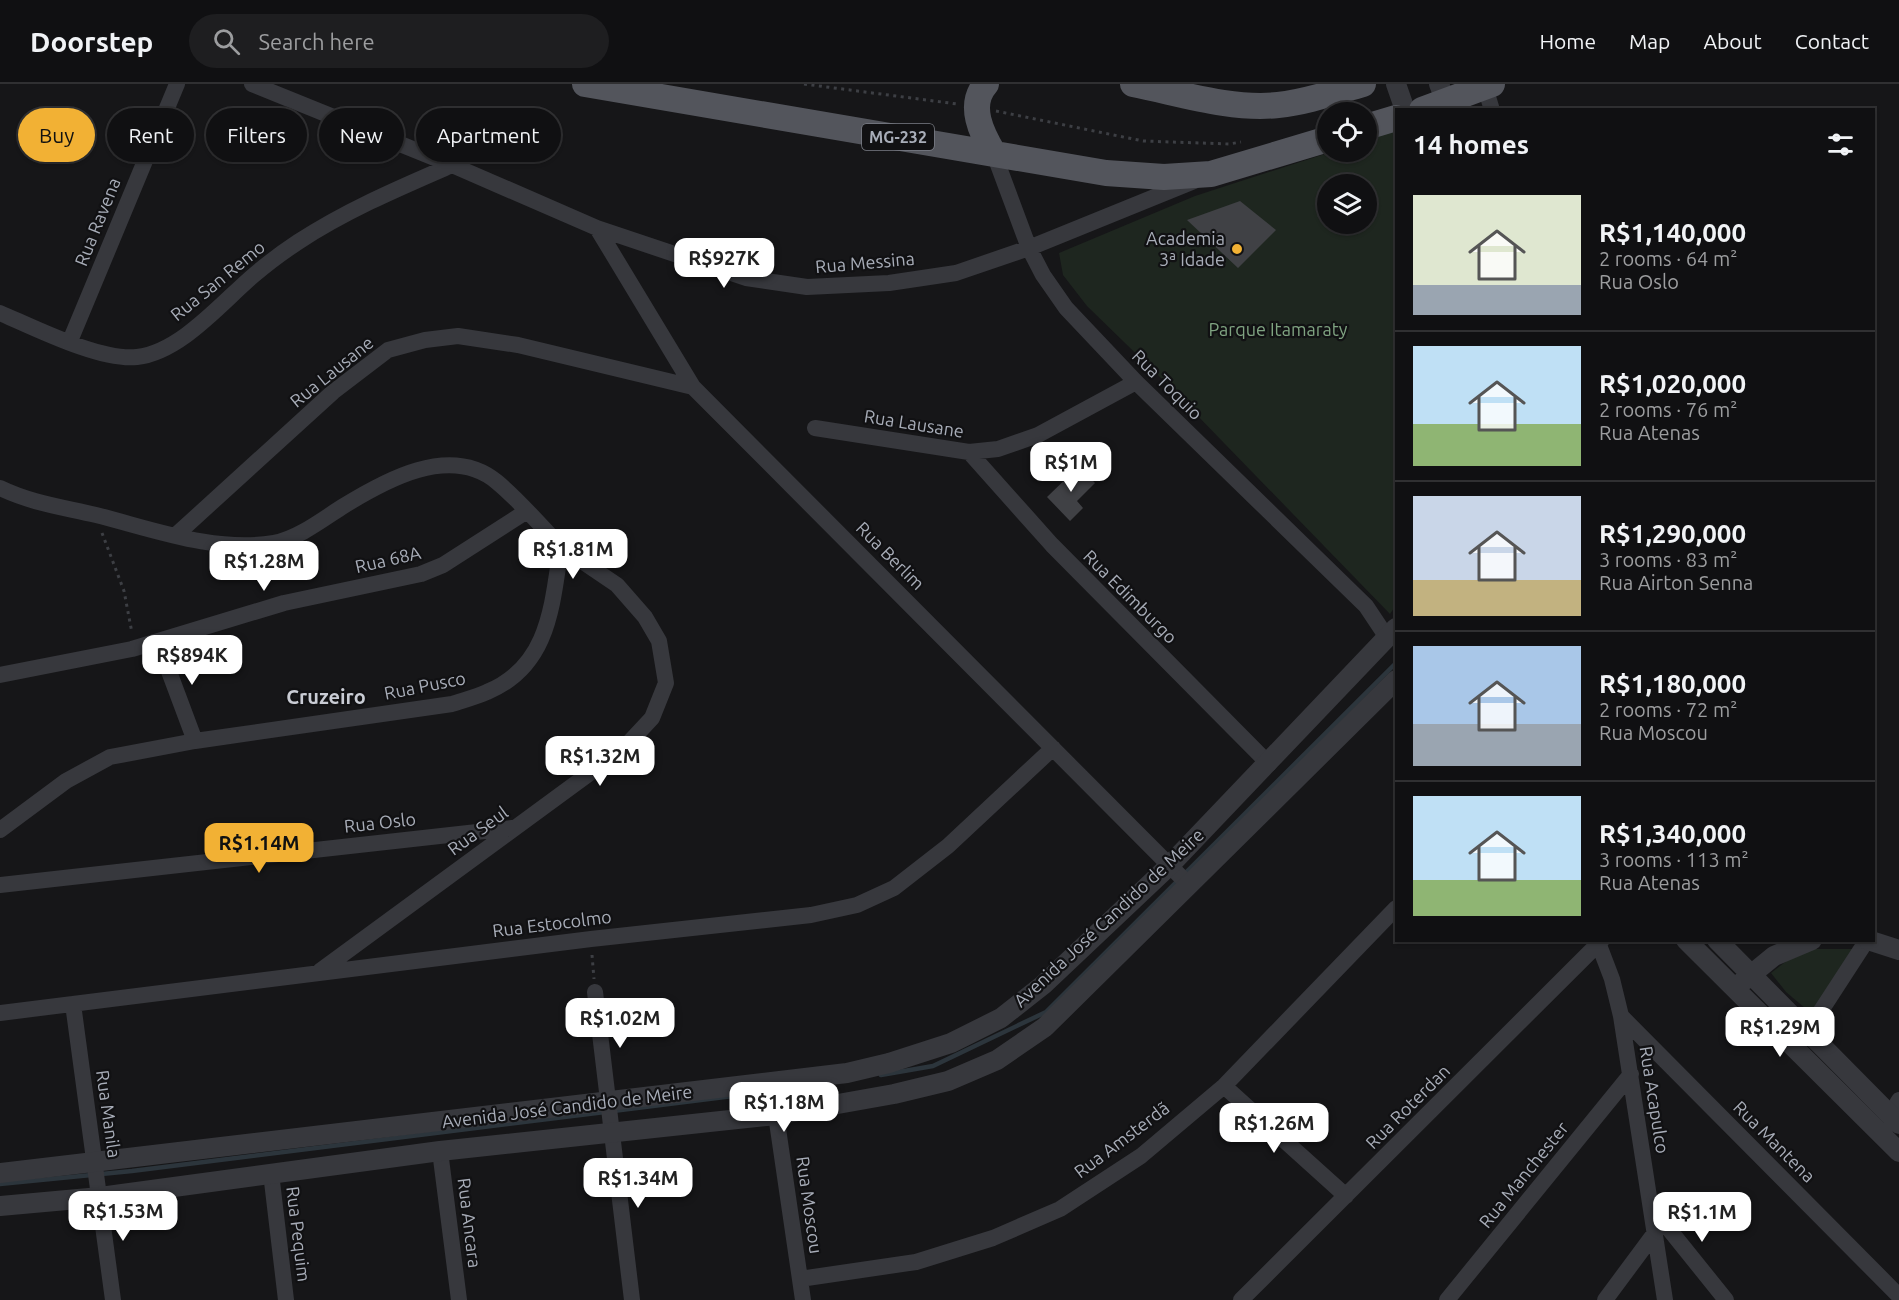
<!DOCTYPE html>
<meta charset="utf-8">
<style>
body{margin:0;font-family:Ubuntu,sans-serif;background:#1e1e20;color:#f1f3f6;height:100vh;display:flex;flex-direction:column;font-size:22px;white-space:nowrap}
*{box-sizing:border-box;margin:0}
p{font-size:20px;color:#9c9d9f}
.icon{flex:none;width:33px;height:33px;fill:none;stroke:currentColor;stroke-width:2;stroke-linecap:round;stroke-linejoin:round}
.map{position:relative;flex:1;overflow:hidden}
.panel{position:absolute;left:1395px;top:24px;width:480px;height:834px;display:flex;flex-direction:column;background:#101012;border-radius:0px;box-shadow:0 2px 4px #0004,0 0 0 2px #303032}
.panel>*{flex:none}
.hud{position:absolute;left:18px;top:24px;width:570px;height:54px;display:flex;gap:12px}
.tools{position:absolute;left:1317px;top:18px;display:grid;gap:12px}
.tools a{display:grid;place-items:center;width:60px;height:60px;border-radius:50%;background:#101012;box-shadow:0 2px 4px #0004,0 0 0 2px #303032;font-size:30px}
.price{position:absolute;translate:-50% -51px;padding:0 14px;border-radius:12px;background:#fff;color:#222;font-size:20px;line-height:39px;filter:drop-shadow(0 2px 3px #0008)}
.price::after{content:'';position:absolute;left:50%;top:36px;width:18px;height:14px;margin-left:-9px;background:inherit;clip-path:polygon(0 0,100% 0,50% 100%)}
.price.selected{background:#f2b134;color:#111}
ul{padding:0;list-style:none}
li{display:flex;align-items:center;gap:18px;height:150px;padding:0 18px}
li+li{border-top:2px solid #303032}
li span{display:grid;place-items:center;flex:none;width:168px;height:120px;border-radius:0px;color:#555}
li>.icon{margin-inline-start:auto}
span .icon{width:72px;height:72px;fill:#fffc;stroke-width:1}
li b{font-size:26px}
h2{display:flex;justify-content:space-between;align-items:center;height:72px;padding:0 18px;font-size:26px}
.tag{padding:0 21px;border-radius:27px;background:#101012;box-shadow:0 2px 4px #0004,0 0 0 2px #303032;font-size:21px;line-height:54px}
.tag.selected{background:#f2b134;color:#111}
header{display:flex;align-items:center;gap:36px;box-sizing:border-box;height:84px;padding:0 30px;background:#101012;border-bottom:2px solid #303032}
header strong{font-size:28px}
nav{display:flex;gap:33px;margin-inline-start:auto;font-size:21px}
.search{width:420px;height:54px;background:#1e1e20;display:flex;align-items:center;gap:15px;box-sizing:border-box;padding:0 21px;border-radius:33px;color:#9c9d9f;font-size:22px}
.map>svg:first-child{display:block}
.green{fill:#1e261f;fill-rule:evenodd}
.lines{fill:none;stroke-linecap:round;stroke-linejoin:round}
.stream{stroke:#2c353c;stroke-width:4.5}
.building{fill:#404145}
.path{stroke:#3d3f44;stroke-width:3;stroke-dasharray:3 4.5;stroke-linecap:butt}
.minor{stroke:#37383d;stroke-width:16}
.tertiary{stroke:#37383d;stroke-width:20}
.primary{stroke:#53555c;stroke-width:26}
.poi-dot{fill:#f2b134;stroke:#111113;stroke-width:2}
.labels{text-anchor:middle;stroke-width:4.5;stroke-linejoin:round;paint-order:stroke}
.shield{fill:#111113;stroke:#7b7e86;stroke-width:1.5}
.shield-label{font-size:16px;font-weight:bold;fill:#a8adb8}
.street-label{font-size:18px;fill:#a8adb8;stroke:#111113}
.poi-label{font-size:18px;fill:#a8adb8;stroke:#111113;text-anchor:end}
.park-label{font-size:18px;fill:#7fa381;stroke:#111113}
.neighbourhood-label{font-size:20px;font-weight:bold;fill:#c9ccd4;stroke:#111113}
</style>
<header>
<strong>Doorstep</strong>
<div class="search"><svg class="icon" aria-label="search" viewBox="0 0 24 24"><circle cx="10" cy="10" r="6"/><path d="M15 15l6 6"/></svg>Search here</div>
<nav><a>Home</a><a>Map</a><a>About</a><a>Contact</a></nav>
</header>
<div class="map">
<svg width="1899" height="1216" viewBox="0 0 1899 1216">
<rect width="100%" height="100%" fill="#161618"/>
<path class="green" d="M1394 47 1396 56V521L1390 530 1161 294 1087 222 1063 191 1059 169 1195 112 1331 68H1366L1367 56ZM1328 100H1366V140H1328Z
M1802 865H1854L1812 930 1786 908 1771 889Z"/>
<g class="lines">
<path class="stream" d="M881 991 933 982 1046 928 1396 579
M613 1027 733 1012
M0 1100 132 1087 605 1028"/>
</g>
<path class="building" d="M1240 117 1276 146 1238 184 1187 136Z
M1079 382 1095 399 1077 417 1083 424 1070 437 1047 413Z"/>
<g class="lines">
<path class="path" d="M804 0 957 20
M996 27 1143 57 1229 60 1241 58
M102 449 124 507 132 549
M592 871 594 895"/>
<path class="minor" d="M252 0 452 81 597 144 746 194 807 203 889 199 956 189 1029 164 1194 97
M1485 3 1492 26
M994 70 1029 164 1043 191 1066 224 1136 298 1366 522 1388 555
M597 144 693 303 1189 801
M0 229C35 244 100 277 137 273 181 268 222 218 254 191 268 179 283 168 298 158 347 126 399 104 452 81
M70 257 177 0
M815 344 969 368 998 365 1038 351 1136 298
M969 368 1052 461 1269 680
M0 404C31 419 62 423 96 431 152 445 215 469 274 459 297 455 322 436 342 423 384 397 450 359 497 398 520 417 540 441 561 463 552 520 550 582 487 608 476 613 464 616 452 620L195 657 110 673 66 697 0 746
M176 451 333 308 388 266 425 256 458 252 518 261 693 303
M158 558 195 657
M0 591 132 565 284 519 421 490 443 481 527 427
M0 801 512 744
M1599 861 1612 895 1621 932 1665 1216
M320 887 624 664 652 634 666 599 659 557 645 533 617 501 561 463
M595 908 632 1216
M73 920 113 1216
M0 929 591 855 811 831 857 821 894 804 948 762 1053 664
M1621 932 1899 1212
M1802 956 1867 856
M1224 1002 1346 1112
M776 1031 803 1216
M1890 1031 1899 1016
M440 1067 459 1216
M271 1089 286 1216
M1652 1124 1726 1216
M800 1195 916 1178 993 1154 1060 1125 1141 1072 1224 1002 1396 824
M1241 1216 1602 856
M1447 1216 1631 990
M1605 1216 1654 1150"/>
<path class="tertiary" d="M1396 0 1405 26
M1439 0 1449 26
M1686 856 1899 1068
M1717 856 1899 1040
M1868 856 1899 866
M1741 899 1774 872 1812 856
M0 1089 847 989 889 979 951 959 1001 934 1043 901 1170 781 1396 544
M0 1122 100 1113 440 1067 776 1031 894 1010 948 997 997 976 1045 943 1396 596"/>
<path class="primary" d="M585 0 1106 89 1164 93 1211 90 1328 55
M986 0C967 21 982 50 994 70
M1133 0C1179 9 1231 26 1278 21 1307 18 1335 8 1363 0
M1422 26 1492 0
M1366 43 1396 34"/>
</g>
<circle class="poi-dot" cx="1237" cy="165" r="6"/>
<g class="labels">
<rect class="shield" x="862" y="40" width="72" height="26" rx="4.5"/>
<g class="shield-label">
<text x="898" y="59">MG-232</text>
</g>
<g class="street-label">
<text transform="translate(98 138) rotate(-68)" y="6">Rua Ravena</text>
<text transform="translate(865 179) rotate(-5)" y="6">Rua Messina</text>
<text transform="translate(218 197) rotate(-39)" y="6">Rua San Remo</text>
<text transform="translate(332 288) rotate(-39)" y="6">Rua Lausane</text>
<text transform="translate(1167 301) rotate(45)" y="6">Rua Toquio</text>
<text transform="translate(914 340) rotate(9)" y="6">Rua Lausane</text>
<text transform="translate(890 472) rotate(45)" y="6">Rua Berlim</text>
<text transform="translate(388 476) rotate(-13)" y="6">Rua 68A</text>
<text transform="translate(1130 513) rotate(45)" y="6">Rua Edimburgo</text>
<text transform="translate(425 602) rotate(-11)" y="6">Rua Pusco</text>
<text transform="translate(380 739) rotate(-6)" y="6">Rua Oslo</text>
<text transform="translate(478 747) rotate(-36)" y="6">Rua Seul</text>
<text transform="translate(1109 834) rotate(-43)" y="6">Avenida José Candido de Meire</text>
<text transform="translate(552 840) rotate(-7)" y="6">Rua Estocolmo</text>
<text transform="translate(1654 1016) rotate(81)" y="6">Rua Acapulco</text>
<text transform="translate(567 1023) rotate(-7)" y="6">Avenida José Candido de Meire</text>
<text transform="translate(1408 1023) rotate(-45)" y="6">Rua Roterdan</text>
<text transform="translate(108 1030) rotate(82)" y="6">Rua Manila</text>
<text transform="translate(1122 1056) rotate(-37)" y="6">Rua Amsterdã</text>
<text transform="translate(1774 1058) rotate(45)" y="6">Rua Mantena</text>
<text transform="translate(1524 1091) rotate(-51)" y="6">Rua Manchester</text>
<text transform="translate(809 1121) rotate(82)" y="6">Rua Moscou</text>
<text transform="translate(469 1139) rotate(83)" y="6">Rua Ancara</text>
<text transform="translate(298 1150) rotate(83)" y="6">Rua Pequim</text>
</g>
<g class="poi-label">
<text x="1225" y="161">Academia<tspan x="1225" dy="21">3ª Idade</tspan></text>
</g>
<g class="park-label">
<text x="1278" y="252">Parque Itamaraty</text>
</g>
<g class="neighbourhood-label">
<text x="326" y="620">Cruzeiro</text>
</g>
</g>
</svg>
<div class="tools">
<a><svg class="icon" aria-label="locate" viewBox="0 0 24 24"><circle cx="12" cy="12" r="6"/><path d="M12 2v4M12 18v4M2 12h4M18 12h4"/></svg></a>
<a><svg class="icon" aria-label="layers" viewBox="0 0 24 24"><path d="M12 4l9 5-9 5-9-5zM3 14l9 5 9-5"/></svg></a>
</div>
<b class="price" style="left:724px;top:205px">R$927K</b>
<b class="price" style="left:1071px;top:409px">R$1M</b>
<b class="price" style="left:573px;top:496px">R$1.81M</b>
<b class="price" style="left:264px;top:508px">R$1.28M</b>
<b class="price" style="left:192px;top:602px">R$894K</b>
<b class="price" style="left:600px;top:703px">R$1.32M</b>
<b class="price selected" style="left:259px;top:790px">R$1.14M</b>
<b class="price" style="left:620px;top:965px">R$1.02M</b>
<b class="price" style="left:1780px;top:974px">R$1.29M</b>
<b class="price" style="left:784px;top:1049px">R$1.18M</b>
<b class="price" style="left:1274px;top:1070px">R$1.26M</b>
<b class="price" style="left:638px;top:1125px">R$1.34M</b>
<b class="price" style="left:123px;top:1158px">R$1.53M</b>
<b class="price" style="left:1702px;top:1159px">R$1.1M</b>
<div class="hud">
<a class="tag selected">Buy</a>
<a class="tag">Rent</a>
<a class="tag">Filters</a>
<a class="tag">New</a>
<a class="tag">Apartment</a>
</div>
<section class="panel">
<h2>14 homes<svg class="icon" aria-label="filters" viewBox="0 0 24 24"><path d="M4 7h16M4 17h16"/><circle cx="9" cy="7" r="2"/><circle cx="15" cy="17" r="2"/></svg></h2>
<ul>
<li><span style="background:linear-gradient(#dfe7d0 75%,#9aa5b1 0)"><svg class="icon" aria-label="home" viewBox="0 0 24 24"><path d="M3 11l9-7 9 7M6 9v11h12V9"/></svg></span><div><b>R$1,140,000</b><p>2 rooms · 64 m²</p><p>Rua Oslo</p></div></li>
<li><span style="background:linear-gradient(#bfe0f5 65%,#8fb573 0)"><svg class="icon" aria-label="home" viewBox="0 0 24 24"><path d="M3 11l9-7 9 7M6 9v11h12V9"/></svg></span><div><b>R$1,020,000</b><p>2 rooms · 76 m²</p><p>Rua Atenas</p></div></li>
<li><span style="background:linear-gradient(#c9d6e8 70%,#c2b280 0)"><svg class="icon" aria-label="home" viewBox="0 0 24 24"><path d="M3 11l9-7 9 7M6 9v11h12V9"/></svg></span><div><b>R$1,290,000</b><p>3 rooms · 83 m²</p><p>Rua Airton Senna</p></div></li>
<li><span style="background:linear-gradient(#a9c7e8 65%,#9aa5b1 0)"><svg class="icon" aria-label="home" viewBox="0 0 24 24"><path d="M3 11l9-7 9 7M6 9v11h12V9"/></svg></span><div><b>R$1,180,000</b><p>2 rooms · 72 m²</p><p>Rua Moscou</p></div></li>
<li><span style="background:linear-gradient(#bfe0f5 70%,#8fb573 0)"><svg class="icon" aria-label="home" viewBox="0 0 24 24"><path d="M3 11l9-7 9 7M6 9v11h12V9"/></svg></span><div><b>R$1,340,000</b><p>3 rooms · 113 m²</p><p>Rua Atenas</p></div></li>
</ul>
</section>
</div>
